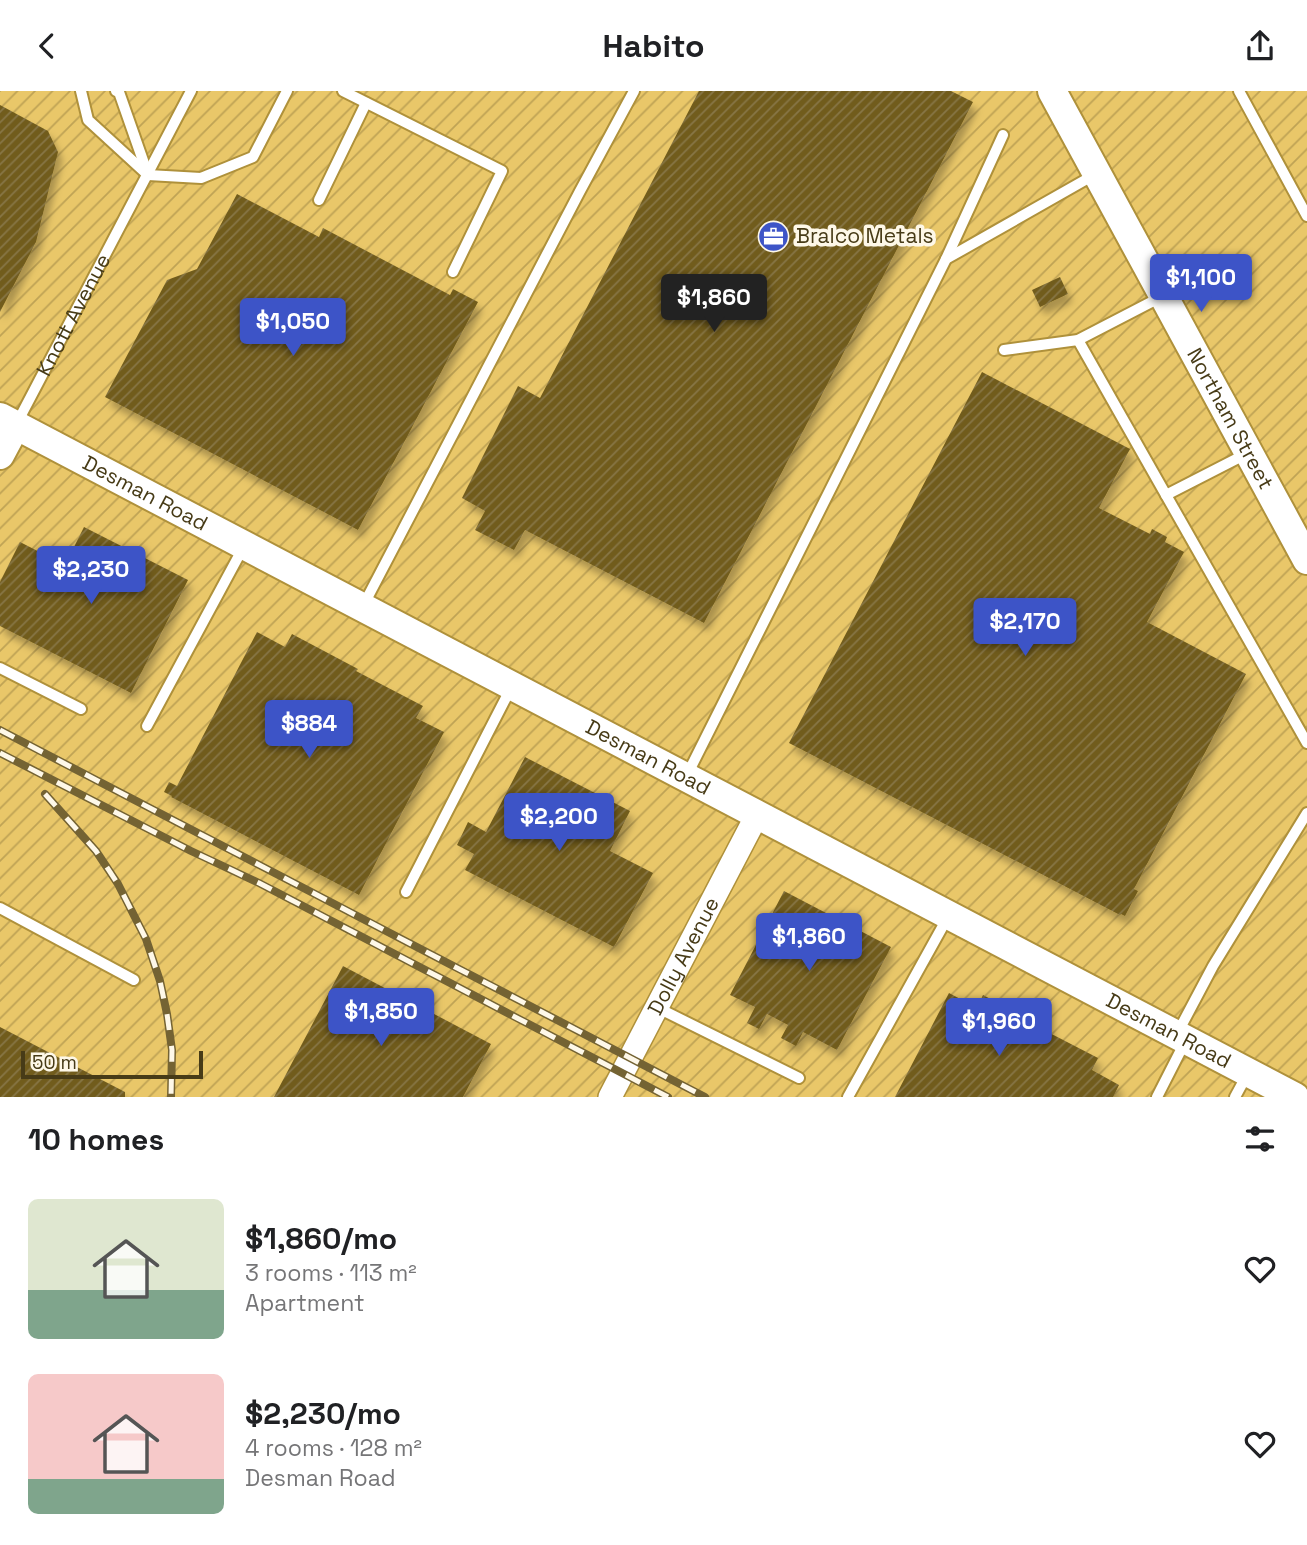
<!DOCTYPE html>
<meta charset="utf-8">
<style>
body{margin:0;font-family:"Space Grotesk",sans-serif;background:#f2f2f2;color:#202124;height:100vh;display:flex;flex-direction:column;font-size:26px;white-space:nowrap}
*{box-sizing:border-box;margin:0}
p{font-size:23px;color:#757577}
.icon{flex:none;width:38px;height:38px;fill:none;stroke:currentColor;stroke-width:2;stroke-linecap:round;stroke-linejoin:round}
.map{position:relative;height:1006px;overflow:hidden}
.drawer{display:flex;flex-direction:column;background:#fff;flex:1}
.drawer>*{flex:none}
.scale{position:absolute;left:21px;bottom:18px;width:182px;box-sizing:border-box;padding-left:7px;border:4px solid #473b17;border-top:0;font-size:19px;line-height:24px;white-space:nowrap;color:#473b17;-webkit-text-stroke:5px #fef8e8;paint-order:stroke}
.price{position:absolute;translate:-50% -60px;padding:0 16px;border-radius:7px;background:#3d54c7;color:#fff;font-size:23px;line-height:46px;filter:drop-shadow(0 2px 4px #0008)}
.price::after{content:'';position:absolute;left:50%;top:42px;width:21px;height:16px;margin-left:-10px;background:inherit;clip-path:polygon(0 0,100% 0,50% 100%)}
.price.active{background:#222;color:#fff}
ul{padding:0;list-style:none}
li{display:flex;align-items:center;gap:21px;height:175px;padding:0 28px}
li span{display:grid;place-items:center;flex:none;width:196px;height:140px;border-radius:10px;color:#555}
li>.icon{margin-inline-start:auto}
span .icon{width:84px;height:84px;fill:#fffc;stroke-width:1}
li b{font-size:30px}
h2{display:flex;justify-content:space-between;align-items:center;height:84px;padding:0 28px;font-size:30px}
header{display:flex;justify-content:space-between;align-items:center;height:91px;padding:0 28px;background:#fff;font-size:32px;font-weight:700}
.map>svg:first-child{display:block}
.industrial{fill:url(#industrial-furrows)}
.building{fill:url(#building-hatch);filter:url(#shadow)}
.lines{fill:none;stroke-linecap:round;stroke-linejoin:round}
.service-casing{stroke:#af913b;stroke-width:14}
.minor-casing{stroke:#af913b;stroke-width:26}
.tertiary-casing{stroke:#af913b;stroke-width:32}
.service{stroke:#fff;stroke-width:10}
.minor{stroke:#fff;stroke-width:23}
.tertiary{stroke:#fff;stroke-width:28}
.rail-casing{stroke:#746333;stroke-width:8}
.rail{stroke:#fef8e8;stroke-width:5;stroke-dasharray:16;stroke-linecap:butt}
.labels{text-anchor:middle;stroke-width:7;stroke-linejoin:round;paint-order:stroke}
.poi-label{font-size:21px;fill:#473b17;stroke:#fef8e8;text-anchor:start}
.street-label{font-size:21px;fill:#473b17;stroke:#fef8e8}
</style>
<header><svg class="icon" aria-label="back" viewBox="0 0 24 24"><path d="M15 5l-7 7 7 7"/></svg>Habito<svg class="icon" aria-label="share" viewBox="0 0 24 24"><path d="M12 15V3M7 8l5-5 5 5M5 13v7h14v-7"/></svg></header>
<div class="map">
<svg width="1307" height="1006" viewBox="0 0 1307 1006">
<defs>
<pattern id="industrial-furrows" width="10" height="10" patternUnits="userSpaceOnUse" patternTransform="scale(1.75)"><rect width="10" height="10" fill="#e9c769"/><path d="M-1 1l2-2M0 10L10 0M9 11l2-2" fill="none" stroke="#bfa355"/></pattern>
<pattern id="building-hatch" width="6" height="6" patternUnits="userSpaceOnUse" patternTransform="scale(1.75)"><rect width="6" height="6" fill="#715c1e"/><path d="M-1 1l2-2M0 6l6-6M5 7l2-2" fill="none" stroke="#877645"/></pattern>
<filter id="shadow"><feDropShadow dx="4.5" dy="8" stdDeviation="3.5" flood-color="#0004"/></filter>
</defs>
<rect width="100%" height="100%" fill="#f3d480"/>
<path class="industrial" d="M0 0H1307V1006H0Z"/>
<path class="building" d="M699 0H951L973 11 704 532 525 439 514 459 475 439 485 420 462 407 518 295 540 307Z
M0 14 48 40 58 61 36 151 0 221Z
M237 103 319 146 323 137 450 204 453 198 478 211 358 439 105 306 167 189 197 178Z
M1060 186 1068 203 1040 216 1032 199Z
M982 281 1130 358 1099 417 1150 443 1152 438 1167 446 1165 451 1184 461 1147 531 1246 583 1134 798 1138 800 1125 825 1121 823 1120 824 789 652Z
M84 436 188 489 131 602 0 535V491L20 451 65 474Z
M257 541 285 556 292 543 358 578 356 580 423 615 416 627 444 641 359 804 171 706 172 705 164 701 169 691 177 695Z
M525 666 630 720 610 760 653 782 614 856 465 779 474 763 457 754 468 731 486 741Z
M784 800 891 856 837 959 803 941 796 955 781 947 788 934 767 923 759 938 747 932 755 916 730 904Z
M343 875 491 953 463 1006H274Z
M949 902 977 917 983 904 1041 935 1040 937 1098 967 1092 979 1119 994 1113 1006H895Z
M0 936 125 1001V1006H0Z"/>
<g class="lines">
<defs>
<g id="service">
<path d="M81 0 88 29 148 84 201 87 253 66 287 0"/>
<path d="M116 0 119 1 147 81"/>
<path d="M343 0 502 80 453 181"/>
<path d="M1239 0 1307 125"/>
<path d="M319 109 366 12"/>
<path d="M946 168 1003 44"/>
<path d="M1078 249 1166 404 1248 362"/>
<path d="M1004 259 1078 249 1163 205"/>
<path id="s1" d="M17 332 191 0"/>
<path d="M1166 404 1307 652"/>
<path d="M363 515 580 100 634 0"/>
<path d="M0 577 81 618"/>
<path d="M147 635 243 457"/>
<path d="M686 686 946 168 1094 84"/>
<path d="M406 801 511 597"/>
<path d="M0 817 134 889"/>
<path d="M656 916 799 987"/>
<path d="M1178 941 1213 875 1307 722"/>
<path d="M848 1006 949 824"/>
<path d="M1157 1006 1185 951"/>
<path d="M1235 1006 1248 982"/>
</g>
<g id="minor">
<path id="s2" d="M610 1006 757 724"/>
</g>
<g id="tertiary">
<path id="s3" d="M1052 0 1307 469"/>
<path id="s4" d="M0 326 1295 1006"/>
<path d="M0 364 16 334"/>
</g>
</defs>
<use href="#service" class="service-casing"/>
<use href="#minor" class="minor-casing"/>
<use href="#tertiary" class="tertiary-casing"/>
<use href="#service" class="service"/>
<use href="#minor" class="minor"/>
<use href="#tertiary" class="tertiary"/>
<defs>
<path id="rail" d="M0 639 705 1006
M0 662 191 760 259 792 668 1006
M45 703 96 760 118 793 146 848 160 890 167 923 172 959 171 1006"/>
</defs>
<use href="#rail" class="rail-casing"/>
<use href="#rail" class="rail"/>
</g>
<defs>
<symbol id="office-disc" viewBox="-11 -11 22 22"><circle r="9.5" fill="#3d54c7" stroke="#fef8e8"/><path d="M-6-3h4V-5.5h4V-3h4V5H-6ZM-1-4.5V-3h2v-1.5ZM-6 0V1H6V0Z" fill="#fff"/></symbol>
</defs>
<g fill-rule="evenodd">
<use href="#office-disc" x="756" y="128" width="35" height="35"/>
</g>
<g class="labels">
<g class="poi-label">
<text x="796" y="152">Bralco Metals</text>
</g>
<g class="street-label">
<text dy="7" stroke="none"><textPath href="#s1" startOffset="122">Knott Avenue</textPath></text>
<text dy="7" stroke="none"><textPath href="#s3" startOffset="373">Northam Street</textPath></text>
<text dy="7" stroke="none"><textPath href="#s4" startOffset="164">Desman Road</textPath></text>
<text dy="7" stroke="none"><textPath href="#s4" startOffset="732">Desman Road</textPath></text>
<text dy="7" stroke="none"><textPath href="#s2" startOffset="159">Dolly Avenue</textPath></text>
<text dy="7" stroke="none"><textPath href="#s4" startOffset="1320">Desman Road</textPath></text>
</g>
</g>
</svg>
<div class="scale">50 m</div>
<b class="price" style="left:1201px;top:223px">$1,100</b>
<b class="price active" style="left:714px;top:243px">$1,860</b>
<b class="price" style="left:293px;top:267px">$1,050</b>
<b class="price" style="left:91px;top:515px">$2,230</b>
<b class="price" style="left:1025px;top:567px">$2,170</b>
<b class="price" style="left:309px;top:669px">$884</b>
<b class="price" style="left:559px;top:762px">$2,200</b>
<b class="price" style="left:809px;top:882px">$1,860</b>
<b class="price" style="left:381px;top:957px">$1,850</b>
<b class="price" style="left:999px;top:967px">$1,960</b>
</div>
<section class="drawer">
<h2>10 homes<svg class="icon" aria-label="filters" viewBox="0 0 24 24"><path d="M4 7h16M4 17h16"/><circle cx="9" cy="7" r="2"/><circle cx="15" cy="17" r="2"/></svg></h2>
<ul>
<li><span style="background:linear-gradient(#dfe7d0 65%,#7fa58c 0)"><svg class="icon" aria-label="home" viewBox="0 0 24 24"><path d="M3 11l9-7 9 7M6 9v11h12V9"/></svg></span><div><b>$1,860/mo</b><p>3 rooms · 113 m²</p><p>Apartment</p></div><svg class="icon" aria-label="heart" viewBox="0 0 24 24"><path d="M12 20l-8-8c-3-5 5-10 8-4 3-6 11-1 8 4z"/></svg></li>
<li><span style="background:linear-gradient(#f6c9c9 75%,#7fa58c 0)"><svg class="icon" aria-label="home" viewBox="0 0 24 24"><path d="M3 11l9-7 9 7M6 9v11h12V9"/></svg></span><div><b>$2,230/mo</b><p>4 rooms · 128 m²</p><p>Desman Road</p></div><svg class="icon" aria-label="heart" viewBox="0 0 24 24"><path d="M12 20l-8-8c-3-5 5-10 8-4 3-6 11-1 8 4z"/></svg></li>
</ul>
</section>
